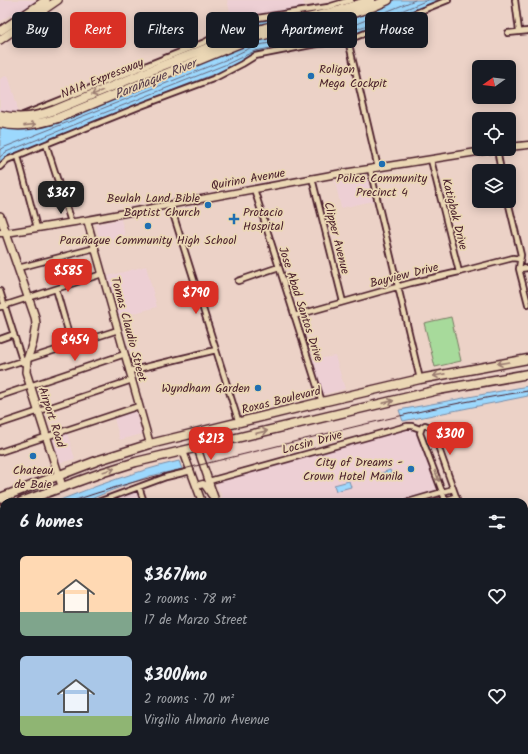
<!DOCTYPE html>
<meta charset="utf-8">
<style>
body{margin:0;font-family:Kalam,sans-serif;background:#242831;color:#f1f3f6;height:100vh;display:flex;flex-direction:column;font-size:15px;white-space:nowrap}
*{box-sizing:border-box;margin:0}
p{font-size:13px;color:#9ea1a6}
.icon{flex:none;width:22px;height:22px;fill:none;stroke:currentColor;stroke-width:2;stroke-linecap:round;stroke-linejoin:round}
.map{position:relative;flex:1;overflow:hidden}
.side{position:absolute;left:0px;top:498px;width:528px;height:256px;display:flex;flex-direction:column;background:#171b24;border-radius:12px 12px 0 0;box-shadow:0 2px 10px #0003}
.side>*{flex:none}
.banner{position:absolute;left:12px;top:12px;width:504px;height:36px;display:flex;gap:8px}
.needle{width:26px;rotate:256deg}
.fabs{position:absolute;left:472px;top:60px;display:grid;gap:8px}
.fabs a{display:grid;place-items:center;width:44px;height:44px;border-radius:6px;background:#171b24;box-shadow:0 2px 10px #0003;font-size:20px}
.price{position:absolute;translate:-50% -34px;padding:0 9px;border-radius:8px;background:#d93025;color:#fff;font-size:13px;line-height:26px;filter:drop-shadow(0 1px 2px #0008)}
.price::after{content:'';position:absolute;left:50%;top:24px;width:12px;height:9px;margin-left:-6px;background:inherit;clip-path:polygon(0 0,100% 0,50% 100%)}
.price.on{background:#222;color:#fff}
ul{padding:0;list-style:none}
li{display:flex;align-items:center;gap:12px;height:100px;padding:0 20px}
li span{display:grid;place-items:center;flex:none;width:112px;height:80px;border-radius:6px;color:#555}
li>.icon{margin-inline-start:auto}
span .icon{width:48px;height:48px;fill:#fffc;stroke-width:1}
li b{font-size:17px}
h2{display:flex;justify-content:space-between;align-items:center;height:48px;padding:0 20px;font-size:17px}
.chip{padding:0 14px;border-radius:6px;background:#171b24;box-shadow:0 2px 10px #0003;font-size:14px;line-height:36px}
.chip.on{background:#d93025;color:#fff}
.map>svg:first-child{display:block}
.built{fill:#edcfd4}
.green{fill:#a7da9b;stroke:#787c63}
.water{fill:#9cd8fd;stroke:#7b8ea9}
.lines{fill:none;stroke-linecap:round;stroke-linejoin:round}
.shore{stroke:#6b697f;stroke-width:1}
.street-casing{stroke:#4a1f2b;stroke-width:8}
.secondary-casing{stroke:#4a1f2b;stroke-width:9}
.primary-casing{stroke:#4a1f2b;stroke-width:10}
.highway-casing{stroke:#4a1f2b;stroke-width:11}
.street{stroke:#ebd7b5;stroke-width:4.5}
.secondary{stroke:#ebd7b5;stroke-width:6}
.primary{stroke:#ebd7b5;stroke-width:7}
.highway{stroke:#ebd7b5;stroke-width:8}
.tram{stroke:#4a1f2b;stroke-width:1}
.highway-bridge-casing{stroke:#4a1f2b;stroke-width:11;stroke-linecap:butt}
.highway-bridge{stroke:#ebd7b5;stroke-width:8}
.oneway{stroke:#9a7b70}
.poi-dot{fill:#1f6fb2;stroke:#ebd7b5;stroke-width:1.5}
.labels{text-anchor:middle;stroke-width:3.5;stroke-linejoin:round;paint-order:stroke}
.poi-label{font-size:12px;fill:#4a1f2b;stroke:#ebd7b5}
.street-label{font-size:12px;fill:#4a1f2b;stroke:#ebd7b5}
.water-label{font-size:13px;font-style:italic;fill:#563b4a;stroke:#ebd7b5}
</style>
<div class="map">
<svg width="528" height="754" viewBox="0 0 528 754">
<rect width="100%" height="100%" fill="#ecd2c7"/>
<filter id="ink" filterUnits="userSpaceOnUse"><feTurbulence type="fractalNoise" baseFrequency=".025" numOctaves="2"/><feDisplacementMap in="SourceGraphic" scale="8" xChannelSelector="R" yChannelSelector="G"/><feConvolveMatrix kernelMatrix="1 2 1 2 8 2 1 2 1" color-interpolation-filters="sRGB"/></filter>
<g filter="url(#ink)">
<path class="built" d="M0 0H37L12 18 10 15 0 22Z
M227 0H303L305 8 253 15 242 18 233 23Z
M8 75 17 105V113L0 119V79Z
M367 176 373 201 341 208 335 181Z
M121 219 125 235 100 241 96 224Z
M146 266 157 307 119 317 108 276Z
M335 356 345 389 322 395 310 360Z
M135 409 142 434 120 440 113 415Z
M413 421 441 502H224L214 477Z
M67 433 75 459 58 463 51 438Z
M138 489 143 502H105Z
M4 541V602L0 603V543Z
M528 593V633L524 635V594Z
M524 738 528 749V754H319L317 750H524Z
M115 750H177L178 754H104Z"/>
<path class="green" d="M451 317 461 361 435 367 424 323Z
M408 750H461L464 754H409Z"/>
<path class="water" d="M357 0H439L346 38 256 55 229 68 8 156 0 162V128L207 45 237 26 246 23 294 15 339 7Z
M528 386V396L403 421 399 410Z
M179 461 182 469 150 476 110 491 84 502H55C96 486 136 471 179 461Z
M390 470 392 476 378 480 376 475Z
M349 481 351 487 336 491 334 485Z"/>
<g class="lines">
<path class="shore" d="M0 150 5 147 225 60 254 46 344 29 415 0
M0 157 6 152 227 64 255 51 345 34 428 0"/>
<defs>
<path id="street" d="M515 0 519 31
M508 33 528 31
M348 40 378 168
M23 115 205 42 245 20 328 7 351 0
M46 144 71 222
M497 149 501 171
M18 156 37 228
M431 160 459 272
M0 167 7 160 46 144 141 106 213 79 242 64 255 56 311 45 348 40 448 0
M370 169 420 379
M312 178 343 302
M254 189 322 402
M508 201 521 255 519 269 528 304
M170 204 239 423
M18 268 95 248
M519 269 528 268
M238 281 279 267
M56 289 72 345
M0 291 23 363
M0 307 102 274
M294 316 411 283 459 272 513 258 520 259
M0 339 14 334
M0 368 118 330
M129 371 216 350
M0 396 125 354
M0 424 132 380
M0 452 139 406
M209 481 407 426H412L420 429
M139 487 144 502
M98 502 166 477 191 471
M408 502 453 489
M437 502 456 497
M446 502 420 433 422 427 425 425 430 427 432 429 458 502
M0 539 4 537
M0 632 4 643
M0 655 4 654
M524 685 528 683
M524 701 528 711 524 730
M91 750 92 754
M187 750 188 754
M238 750 240 754
M219 754 230 750
M519 754 521 750"/>
<path id="secondary" d="M509 147 528 145
M87 220 150 444
M0 233H6L87 220 337 174 496 149
M197 447 216 502
M183 451 202 502
M196 486 203 484C207 486 209 493 213 497
M524 568 528 566
M524 582 528 580
M294 750 295 754
M307 750 308 754
M34 754 45 750
M77 754 87 750"/>
<path id="primary" d="M0 31 46 0
M0 40 58 0
M0 216 35 317 36 324 33 342 27 360 26 372 62 486"/>
<path id="highway" d="M55 110 159 67 238 36 265 28 338 11 371 0
M58 118 255 37 341 17 372 7 388 0
M0 498 99 460 150 444 322 402 420 379 528 359
M21 502 104 472 136 462 438 390 528 374
M0 510 4 508"/>
</defs>
<use href="#street" class="street-casing"/>
<use href="#secondary" class="secondary-casing"/>
<use href="#primary" class="primary-casing"/>
<use href="#highway" class="highway-casing"/>
<use href="#street" class="street"/>
<use href="#secondary" class="secondary"/>
<use href="#primary" class="primary"/>
<use href="#highway" class="highway"/>
<path class="tram" d="M70 502C135 479 202 465 269 448 354 427 440 404 528 391
M0 531 4 530"/>
<defs>
<path id="highway-bridge" d="M0 115C20 120 36 117 55 110
M0 123C20 128 39 124 58 118"/>
</defs>
<use href="#highway-bridge" class="highway-bridge-casing"/>
<use href="#highway-bridge" class="highway-bridge"/>
</g>
<defs><path id="oneway-shaft" d="M-6 0H5M1.5-3L5.5 0L1.5 3" fill="none" stroke-width="1.6" stroke-linecap="round" stroke-linejoin="round"/></defs>
<g class="oneway">
<use href="#oneway-shaft" transform="translate(97 93) rotate(158)"/>
<use href="#oneway-shaft" transform="translate(30 125) rotate(-6)"/>
<use href="#oneway-shaft" transform="translate(503 363) rotate(170)"/>
<use href="#oneway-shaft" transform="translate(439 375) rotate(169)"/>
<use href="#oneway-shaft" transform="translate(388 402) rotate(-13)"/>
<use href="#oneway-shaft" transform="translate(262 432) rotate(-13)"/>
<use href="#oneway-shaft" transform="translate(109 470) rotate(-17)"/>
<use href="#oneway-shaft" transform="translate(437 476) rotate(69)"/>
</g>
</g>
<g class="poi-dot">
<circle cx="311" cy="76" r="4"/>
<circle cx="382" cy="164" r="4"/>
<circle cx="208" cy="205" r="4"/>
<path d="M232 213h4v4h4v4h-4v4h-4v-4h-4v-4h4z"/>
<circle cx="148" cy="226" r="4"/>
<circle cx="258" cy="388" r="4"/>
<circle cx="33" cy="456" r="4"/>
<circle cx="411" cy="469" r="4"/>
</g>
<g class="labels">
<g class="poi-label">
<text x="319" y="73" text-anchor="start">Roligon<tspan x="319" dy="14">Mega Cockpit</tspan></text>
<text x="382" y="182">Police Community<tspan x="382" dy="14">Precinct 4</tspan></text>
<text x="200" y="202" text-anchor="end">Beulah Land Bible<tspan x="200" dy="14">Baptist Church</tspan></text>
<text x="243" y="216" text-anchor="start">Protacio<tspan x="243" dy="14">Hospital</tspan></text>
<text x="148" y="244">Parañaque Community High School</text>
<text x="250" y="392" text-anchor="end">Wyndham Garden</text>
<text x="403" y="466" text-anchor="end">City of Dreams -<tspan x="403" dy="14">Crown Hotel Manila</tspan></text>
<text x="33" y="474">Chateau<tspan x="33" dy="14">de Baie</tspan></text>
</g>
<g class="street-label">
<text transform="translate(102 78) rotate(-22)" y="4">NAIA Expressway</text>
<text transform="translate(248 179) rotate(-10)" y="4">Quirino Avenue</text>
<text transform="translate(455 214) rotate(76)" y="4">Katigbak Drive</text>
<text transform="translate(337 238) rotate(76)" y="4">Clipper Avenue</text>
<text transform="translate(404 275) rotate(-14)" y="4">Bayview Drive</text>
<text transform="translate(301 304) rotate(72)" y="4">Jose Abad Santos Drive</text>
<text transform="translate(129 329) rotate(75)" y="4">Tomas Claudio Street</text>
<text transform="translate(281 400) rotate(-14)" y="4">Roxas Boulevard</text>
<text transform="translate(52 417) rotate(72)" y="4">Airport Road</text>
<text transform="translate(312 442) rotate(-15)" y="4">Locsin Drive</text>
</g>
<g class="water-label">
<text transform="translate(155 78) rotate(-22)" y="5">Parañaque River</text>
</g>
</g>
</svg>
<div class="fabs">
<a><svg class="needle" viewBox="-14 -14 28 28"><path d="M0-13l5 13h-10z" fill="#e53935"/><path d="M0 13l5-13h-10z" fill="#9ea1a6"/></svg></a>
<a><svg class="icon" aria-label="locate" viewBox="0 0 24 24"><circle cx="12" cy="12" r="6"/><path d="M12 2v4M12 18v4M2 12h4M18 12h4"/></svg></a>
<a><svg class="icon" aria-label="layers" viewBox="0 0 24 24"><path d="M12 4l9 5-9 5-9-5zM3 14l9 5 9-5"/></svg></a>
</div>
<b class="price on" style="left:61px;top:215px">$367</b>
<b class="price" style="left:68px;top:293px">$585</b>
<b class="price" style="left:196px;top:315px">$790</b>
<b class="price" style="left:75px;top:362px">$454</b>
<b class="price" style="left:450px;top:456px">$300</b>
<b class="price" style="left:211px;top:461px">$213</b>
<div class="banner">
<a class="chip">Buy</a>
<a class="chip on">Rent</a>
<a class="chip">Filters</a>
<a class="chip">New</a>
<a class="chip">Apartment</a>
<a class="chip">House</a>
</div>
<section class="side">
<h2>6 homes<svg class="icon" aria-label="filters" viewBox="0 0 24 24"><path d="M4 7h16M4 17h16"/><circle cx="9" cy="7" r="2"/><circle cx="15" cy="17" r="2"/></svg></h2>
<ul>
<li><span style="background:linear-gradient(#ffd9b3 70%,#7fa58c 0)"><svg class="icon" aria-label="home" viewBox="0 0 24 24"><path d="M3 11l9-7 9 7M6 9v11h12V9"/></svg></span><div><b>$367/mo</b><p>2 rooms · 78 m²</p><p>17 de Marzo Street</p></div><svg class="icon" aria-label="heart" viewBox="0 0 24 24"><path d="M12 20l-8-8c-3-5 5-10 8-4 3-6 11-1 8 4z"/></svg></li>
<li><span style="background:linear-gradient(#a9c7e8 75%,#8fb573 0)"><svg class="icon" aria-label="home" viewBox="0 0 24 24"><path d="M3 11l9-7 9 7M6 9v11h12V9"/></svg></span><div><b>$300/mo</b><p>2 rooms · 70 m²</p><p>Virgilio Almario Avenue</p></div><svg class="icon" aria-label="heart" viewBox="0 0 24 24"><path d="M12 20l-8-8c-3-5 5-10 8-4 3-6 11-1 8 4z"/></svg></li>
</ul>
</section>
</div>
